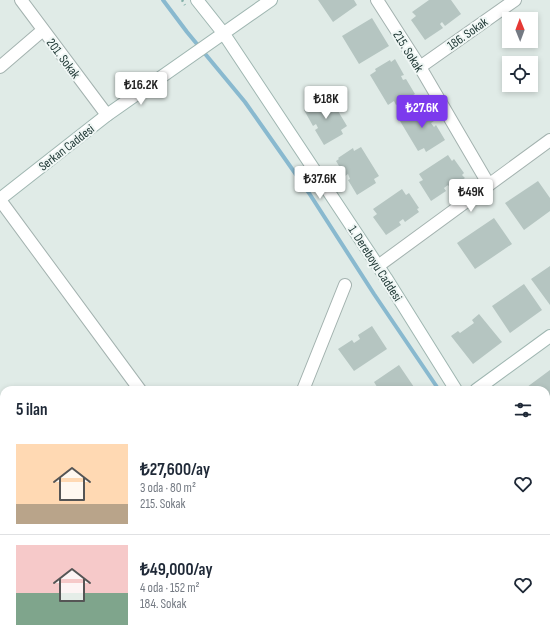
<!DOCTYPE html>
<html lang="tr">
<meta charset="utf-8">
<style>
body{margin:0;font-family:"Sofia Sans Condensed",sans-serif;background:#f6f6f7;color:#1f2937;height:100vh;display:flex;flex-direction:column;font-size:15px;white-space:nowrap}
*{box-sizing:border-box;margin:0}
p{font-size:13px;color:#747a83}
.icon{flex:none;width:22px;height:22px;fill:none;stroke:currentColor;stroke-width:2;stroke-linecap:round;stroke-linejoin:round}
.map{position:relative;flex:1;overflow:hidden}
.drawer{position:absolute;left:0px;top:386px;width:550px;height:256px;display:flex;flex-direction:column;background:#fff;border-radius:12px 12px 0 0;box-shadow:0 2px 6px #0003}
.drawer>*{flex:none}
.needle{width:26px;rotate:359deg}
.tools{position:absolute;left:502px;top:12px;display:grid;gap:8px}
.tools a{display:grid;place-items:center;width:36px;height:36px;border-radius:0px;background:#fff;box-shadow:0 2px 6px #0003;font-size:20px}
.price{position:absolute;translate:-50% -34px;padding:0 9px;border-radius:4px;background:#fff;color:#222;font-size:13px;line-height:26px;filter:drop-shadow(0 1px 2px #0008)}
.price::after{content:'';position:absolute;left:50%;top:24px;width:12px;height:9px;margin-left:-6px;background:inherit;clip-path:polygon(0 0,100% 0,50% 100%)}
.price.selected{background:#7c3aed;color:#fff}
ul{padding:0;list-style:none}
li{display:flex;align-items:center;gap:12px;height:100px;padding:0 16px}
li+li{border-top:1px solid #e0e1e3}
li span{display:grid;place-items:center;flex:none;width:112px;height:80px;border-radius:0px;color:#555}
li>.icon{margin-inline-start:auto}
span .icon{width:48px;height:48px;fill:#fffc;stroke-width:1}
li b{font-size:17px}
h2{display:flex;justify-content:space-between;align-items:center;height:48px;padding:0 16px;font-size:17px}
.map>svg:first-child{display:block}
.lines{fill:none;stroke-linecap:round;stroke-linejoin:round}
.stream{stroke:#89b9cf;stroke-width:4}
.building{fill:#b5c5c1}
.service-casing{stroke:#a3b2af;stroke-width:8}
.minor-casing{stroke:#a3b2af;stroke-width:14}
.secondary-casing{stroke:#9fb6b1;stroke-width:14}
.trunk-casing{stroke:#c1c8c7;stroke-width:14}
.path{stroke:#81ada6;stroke-width:2.5;stroke-dasharray:2 3;stroke-linecap:butt}
.service{stroke:#fff;stroke-width:6}
.minor{stroke:#fff;stroke-width:12}
.secondary{stroke:#fff;stroke-width:12}
.trunk{stroke:#4a827e;stroke-width:12}
.labels{text-anchor:middle;stroke-width:4;stroke-linejoin:round;paint-order:stroke}
.street-label{font-size:13px;fill:#213a37;stroke:#f0f7f5}
</style>
<div class="map">
<svg width="550" height="642" viewBox="0 0 550 642">
<rect width="100%" height="100%" fill="#e0ebe7"/>
<g class="lines">
<path class="stream" d="M163 0 187 32 245 102 309 193 374 294 439 390"/>
</g>
<path class="building" d="M318 0H354L357 5 333 22Z
M429 0H451L461 14 445 26 442 22 440 24 443 28 425 40 411 20 416 16 412 12Z
M372 18 389 46 359 64 342 36Z
M395 59 404 75 401 76 403 80 406 79 415 94 396 105 394 101 388 105 370 75 376 71 375 69 390 60 391 62Z
M329 96 347 126 341 130 343 134 324 145 315 130 318 128 316 124 313 126 304 110 307 108 306 107 321 98 323 100Z
M420 106 421 108 425 106 434 121 431 123 434 127 436 125 445 140 426 152 424 148 418 151 400 121 407 118 405 115Z
M361 147 379 176 374 179 376 183 357 195 348 180 350 179 348 174 345 176 336 161 339 159 338 158 353 148 354 151Z
M448 155 452 161 454 159 464 173 462 175 465 178 450 188 448 185 444 188 446 191 431 201 419 182 423 180 419 174Z
M538 181 550 198V211L524 230 505 203Z
M402 189 406 195 409 193 419 208 417 209 419 212 405 222 403 219 399 222 401 225 386 235 373 217 377 214 373 209Z
M494 218 512 244 475 269 457 243Z
M550 266V305L531 279Z
M524 284 542 310 510 333 492 306Z
M479 314 502 342 473 364 451 336 458 331 460 333 474 323 472 320Z
M372 326 387 349 354 371 338 349 352 340 354 343 360 339 358 335Z
M399 365 416 390H379L374 382Z
M550 370V463L546 466V390H523Z
M4 576V601L0 604V579Z
M4 629V638H40L34 642H3L0 638V632Z"/>
<g class="lines">
<defs>
<path id="service" d="M0 620 4 617"/>
<path id="minor" d="M21 0 107 115
M377 0 420 67 489 185
M0 67 43 30
M420 67 515 0
M0 200 140 390
M378 266 550 140
M303 390 345 285
M0 538 4 535
M546 539 547 558 550 561"/>
<path id="secondary" d="M197 0 224 34 386 278 456 390
M0 199 107 115 271 0
M476 390 550 336
M126 642 131 638"/>
<path id="trunk" d="M546 511 550 507
M546 559 550 555
M421 642 425 638
M465 642 469 638"/>
</defs>
<use href="#service" class="service-casing"/>
<use href="#minor" class="minor-casing"/>
<use href="#secondary" class="secondary-casing"/>
<use href="#trunk" class="trunk-casing"/>
<path class="path" d="M182 0 185 5"/>
<use href="#service" class="service"/>
<use href="#minor" class="minor"/>
<use href="#secondary" class="secondary"/>
<use href="#trunk" class="trunk"/>
</g>
<g class="labels">
<g class="street-label">
<text transform="translate(467 33) rotate(-35)" y="5">186. Sokak</text>
<text transform="translate(409 51) rotate(58)" y="5">215. Sokak</text>
<text transform="translate(64 58) rotate(53)" y="5">201. Sokak</text>
<text transform="translate(66 147) rotate(-38)" y="5">Serkan Caddesi</text>
<text transform="translate(376 263) rotate(57)" y="5">1. Dereboyu Caddesi</text>
</g>
</g>
</svg>
<div class="tools">
<a><svg class="needle" viewBox="-14 -14 28 28"><path d="M0-13l5 13h-10z" fill="#e53935"/><path d="M0 13l5-13h-10z" fill="#747a83"/></svg></a>
<a><svg class="icon" aria-label="locate" viewBox="0 0 24 24"><circle cx="12" cy="12" r="6"/><path d="M12 2v4M12 18v4M2 12h4M18 12h4"/></svg></a>
</div>
<b class="price" style="left:141px;top:106px">₺16.2K</b>
<b class="price" style="left:326px;top:120px">₺18K</b>
<b class="price selected" style="left:422px;top:129px">₺27.6K</b>
<b class="price" style="left:320px;top:200px">₺37.6K</b>
<b class="price" style="left:471px;top:213px">₺49K</b>
<section class="drawer">
<h2>5 ilan<svg class="icon" aria-label="filters" viewBox="0 0 24 24"><path d="M4 7h16M4 17h16"/><circle cx="9" cy="7" r="2"/><circle cx="15" cy="17" r="2"/></svg></h2>
<ul>
<li><span style="background:linear-gradient(#ffd9b3 75%,#b9a48a 0)"><svg class="icon" aria-label="home" viewBox="0 0 24 24"><path d="M3 11l9-7 9 7M6 9v11h12V9"/></svg></span><div><b>₺27,600/ay</b><p>3 oda · 80 m²</p><p>215. Sokak</p></div><svg class="icon" aria-label="heart" viewBox="0 0 24 24"><path d="M12 20l-8-8c-3-5 5-10 8-4 3-6 11-1 8 4z"/></svg></li>
<li><span style="background:linear-gradient(#f6c9c9 60%,#7fa58c 0)"><svg class="icon" aria-label="home" viewBox="0 0 24 24"><path d="M3 11l9-7 9 7M6 9v11h12V9"/></svg></span><div><b>₺49,000/ay</b><p>4 oda · 152 m²</p><p>184. Sokak</p></div><svg class="icon" aria-label="heart" viewBox="0 0 24 24"><path d="M12 20l-8-8c-3-5 5-10 8-4 3-6 11-1 8 4z"/></svg></li>
</ul>
</section>
</div>
